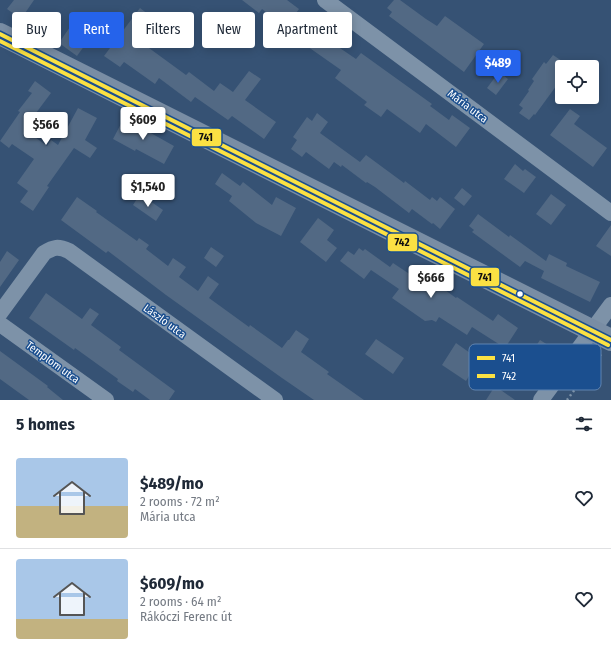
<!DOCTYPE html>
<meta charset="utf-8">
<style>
body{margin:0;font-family:"Fira Sans Condensed",sans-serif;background:#f2f2f3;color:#1f2937;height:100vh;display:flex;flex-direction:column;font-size:15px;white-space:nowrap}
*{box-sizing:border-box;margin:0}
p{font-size:13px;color:#747a83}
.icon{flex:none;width:22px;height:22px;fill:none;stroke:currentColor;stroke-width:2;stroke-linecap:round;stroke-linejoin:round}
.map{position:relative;height:400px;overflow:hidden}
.sheet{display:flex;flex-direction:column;background:#fff;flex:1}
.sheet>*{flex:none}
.top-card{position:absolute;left:12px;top:12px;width:400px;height:36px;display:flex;gap:8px}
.fabs{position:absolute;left:555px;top:60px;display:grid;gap:8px}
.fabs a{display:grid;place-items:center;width:44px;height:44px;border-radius:4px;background:#fff;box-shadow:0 2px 10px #0003;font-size:20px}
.price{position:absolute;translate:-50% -34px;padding:0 9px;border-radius:4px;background:#fff;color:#222;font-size:13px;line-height:26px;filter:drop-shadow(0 1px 2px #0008)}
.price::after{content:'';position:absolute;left:50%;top:24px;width:12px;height:9px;margin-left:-6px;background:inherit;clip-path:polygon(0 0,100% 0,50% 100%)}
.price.current{background:#2563eb;color:#fff}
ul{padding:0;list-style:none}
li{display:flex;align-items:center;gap:12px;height:100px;padding:0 16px}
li+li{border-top:1px solid #e0e1e3}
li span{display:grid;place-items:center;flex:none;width:112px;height:80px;border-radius:4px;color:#555}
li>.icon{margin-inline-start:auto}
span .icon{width:48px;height:48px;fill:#fffc;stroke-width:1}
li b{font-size:17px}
h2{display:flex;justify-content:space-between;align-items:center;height:48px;padding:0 16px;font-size:17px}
.pill{padding:0 14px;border-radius:4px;background:#fff;box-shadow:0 2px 10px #0003;font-size:14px;line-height:36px}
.pill.current{background:#2563eb;color:#fff}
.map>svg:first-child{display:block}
.building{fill:#526984}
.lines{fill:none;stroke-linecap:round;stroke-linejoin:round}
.path{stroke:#7d92a8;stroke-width:2.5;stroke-dasharray:2 3;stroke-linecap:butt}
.street{stroke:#7d92a8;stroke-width:16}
.secondary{stroke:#798da4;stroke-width:22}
.bus-1-casing{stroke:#1b4f8f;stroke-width:7}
.bus-2-casing{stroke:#1b4f8f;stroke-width:7}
.bus-1{stroke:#fbe143;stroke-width:4}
.bus-2{stroke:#fbe143;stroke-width:4}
.bus-dot{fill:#fff;stroke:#1b4f8f;stroke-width:1.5}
.labels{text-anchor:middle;stroke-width:3;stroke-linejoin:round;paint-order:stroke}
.street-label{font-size:11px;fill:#fff;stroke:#1b4f8f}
.key{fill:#1b4f8f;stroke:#5f84b1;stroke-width:1}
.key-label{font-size:11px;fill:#fff}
.line-badge{stroke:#1b4f8f;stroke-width:1.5}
.pale-badge-label{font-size:11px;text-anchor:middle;font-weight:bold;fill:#111}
</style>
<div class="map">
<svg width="611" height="400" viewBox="0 0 611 400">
<rect width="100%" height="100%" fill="#365274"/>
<path class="building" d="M14 0H34L21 19 7 9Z
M242 0H287L299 9 286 27 262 9 259 13Z
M394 0H400L426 19 437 26 445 16 484 44 464 72 389 16 392 12 387 8Z
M140 8 153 18 138 40 186 75 189 72 214 91 220 83 233 92 249 71 261 79 245 100 276 122 264 139 232 116 228 120 195 97 191 102 159 78 155 84 124 62 120 67 104 56Z
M84 12 100 24 77 56 59 43 72 24 74 25Z
M319 24 338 38 334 44 356 59 361 53 386 71 432 104 430 106 449 120 452 115 470 128 456 147 426 124 420 133 387 109 381 117 364 105 367 102 335 78 341 70 304 44Z
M553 55 562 61V78L535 115 534 114 529 120 519 113 523 108 519 105 529 91 528 90 534 81 532 79 544 62 546 64Z
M499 72 508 79 496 95 487 88Z
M35 81 51 93 24 129 47 146 51 140 58 145 78 108 97 118 85 140 97 148 90 158 74 148 47 186 49 187 33 211 20 202 28 191 17 183 34 159 12 144 9 148 0 141 20 112 18 111 32 93 28 91Z
M570 109 580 116 574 124 607 148 593 167 550 135Z
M317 113 328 122 320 133 360 162 366 155 404 183 405 181 430 200 432 197 437 201 440 197 455 209 440 229 433 223 432 224 412 209 409 213 375 187 367 182 366 183 342 165 341 167 334 162 329 169 306 152 302 157 291 149 297 140 293 137 307 117 312 121Z
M124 118 174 146 164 164 136 149 135 151 113 139Z
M515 164 523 171 525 169 536 177 524 193 504 179Z
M222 173 240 186 243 182 272 205 276 197 296 208 281 236 256 223 229 201 232 196 215 184Z
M462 188 472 196 464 206 454 198Z
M140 194 163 210 156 221 133 205Z
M551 194 566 205 551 225 536 214Z
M77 197 97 211 96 212 137 241 139 238 149 245 146 249 168 266 173 258 186 267 179 277 198 291 208 276 219 284 209 298 249 327 250 325 282 348 288 340H289L296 330 309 339 301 352 329 372 327 374 364 400H314L282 378 166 295 108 251 106 253 61 220Z
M478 214 509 237 510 235 546 261 549 254 567 263 566 266 600 282 590 302 541 278 544 271 525 261 520 267 472 232 474 230 469 226Z
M318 218 334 230 327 240 337 248 326 262 300 242Z
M611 225V256L596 246Z
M211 247 224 256 216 267 204 258Z
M359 248 363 251 365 249 390 267 393 263 426 285 430 279 456 298 457 297 493 321 498 314 518 328 505 348 472 327 467 335 439 317 436 322 432 320 425 321 392 298 399 289 371 270 364 279 340 261 348 251 354 255Z
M7 251 19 260 0 287V262Z
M46 293 82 319 90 308 99 314 91 325 121 347 119 350 175 391 169 400H150L135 389 133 392 117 381 118 379 75 348 74 350 29 318Z
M376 339 404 358 393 374 365 354Z
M540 340 556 350 540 374 524 364Z
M456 343 480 360 478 363 485 377 469 376 466 381 442 365Z
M0 351 48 386 47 387 63 400H29L0 379Z
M495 386 515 400H486Z"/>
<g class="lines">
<path class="path" d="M567 400 601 354"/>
<path class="street" d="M325 0 611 213
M0 313 44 253C54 247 58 246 69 251L275 400
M0 324 106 400
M541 400 611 305"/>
<path class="secondary" d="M0 34 611 340"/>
<defs>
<path id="bus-1" d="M0 34 611 340"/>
<path id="bus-2" d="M0 41 608 345"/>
</defs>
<use href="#bus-1" class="bus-1-casing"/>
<use href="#bus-2" class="bus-2-casing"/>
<use href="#bus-1" class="bus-1"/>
<use href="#bus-2" class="bus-2"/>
</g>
<circle class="bus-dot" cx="520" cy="294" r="3.5"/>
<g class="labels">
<g class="street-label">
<text transform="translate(468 106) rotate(37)" y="4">Mária utca</text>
<text transform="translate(165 321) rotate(36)" y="4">László utca</text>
<text transform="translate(53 362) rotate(36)" y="4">Templom utca</text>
</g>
</g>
<rect x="469" y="344" width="132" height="46" rx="6" class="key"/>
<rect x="477" y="356" width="18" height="4" fill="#fbe143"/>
<rect x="477" y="374" width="18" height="4" fill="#fbe143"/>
<g class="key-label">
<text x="502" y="362">741</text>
<text x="502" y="380">742</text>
</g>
<g class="line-badge">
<rect x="191" y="128" width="31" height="19" rx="4" fill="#fbe143"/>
<rect x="387" y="233" width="31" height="19" rx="4" fill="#fbe143"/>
<rect x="470" y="267" width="30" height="20" rx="4" fill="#fbe143"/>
</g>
<g class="pale-badge-label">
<text x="206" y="141">741</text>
<text x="402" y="246">742</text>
<text x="485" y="281">741</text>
</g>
</svg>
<div class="fabs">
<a><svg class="icon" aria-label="locate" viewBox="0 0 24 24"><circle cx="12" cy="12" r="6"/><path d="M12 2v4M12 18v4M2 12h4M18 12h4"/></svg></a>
</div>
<b class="price current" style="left:498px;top:84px">$489</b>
<b class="price" style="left:143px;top:141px">$609</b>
<b class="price" style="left:46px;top:146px">$566</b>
<b class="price" style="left:148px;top:208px">$1,540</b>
<b class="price" style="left:431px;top:299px">$666</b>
<div class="top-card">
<a class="pill">Buy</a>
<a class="pill current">Rent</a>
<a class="pill">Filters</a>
<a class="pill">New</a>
<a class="pill">Apartment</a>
</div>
</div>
<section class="sheet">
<h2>5 homes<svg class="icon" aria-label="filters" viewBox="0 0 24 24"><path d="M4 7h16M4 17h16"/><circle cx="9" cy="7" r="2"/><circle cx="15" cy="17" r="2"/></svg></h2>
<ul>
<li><span style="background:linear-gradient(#a9c7e8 60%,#c2b280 0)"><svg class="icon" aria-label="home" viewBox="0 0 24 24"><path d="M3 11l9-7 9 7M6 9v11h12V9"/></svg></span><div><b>$489/mo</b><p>2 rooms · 72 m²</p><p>Mária utca</p></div><svg class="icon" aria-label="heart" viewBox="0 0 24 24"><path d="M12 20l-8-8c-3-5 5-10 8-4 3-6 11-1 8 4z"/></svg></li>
<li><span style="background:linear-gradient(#a9c7e8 75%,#c2b280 0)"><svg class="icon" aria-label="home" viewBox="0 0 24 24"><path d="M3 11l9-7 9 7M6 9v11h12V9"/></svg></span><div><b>$609/mo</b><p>2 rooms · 64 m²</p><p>Rákóczi Ferenc út</p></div><svg class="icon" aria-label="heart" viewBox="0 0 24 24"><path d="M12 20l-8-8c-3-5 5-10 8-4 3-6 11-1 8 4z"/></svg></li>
</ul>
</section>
